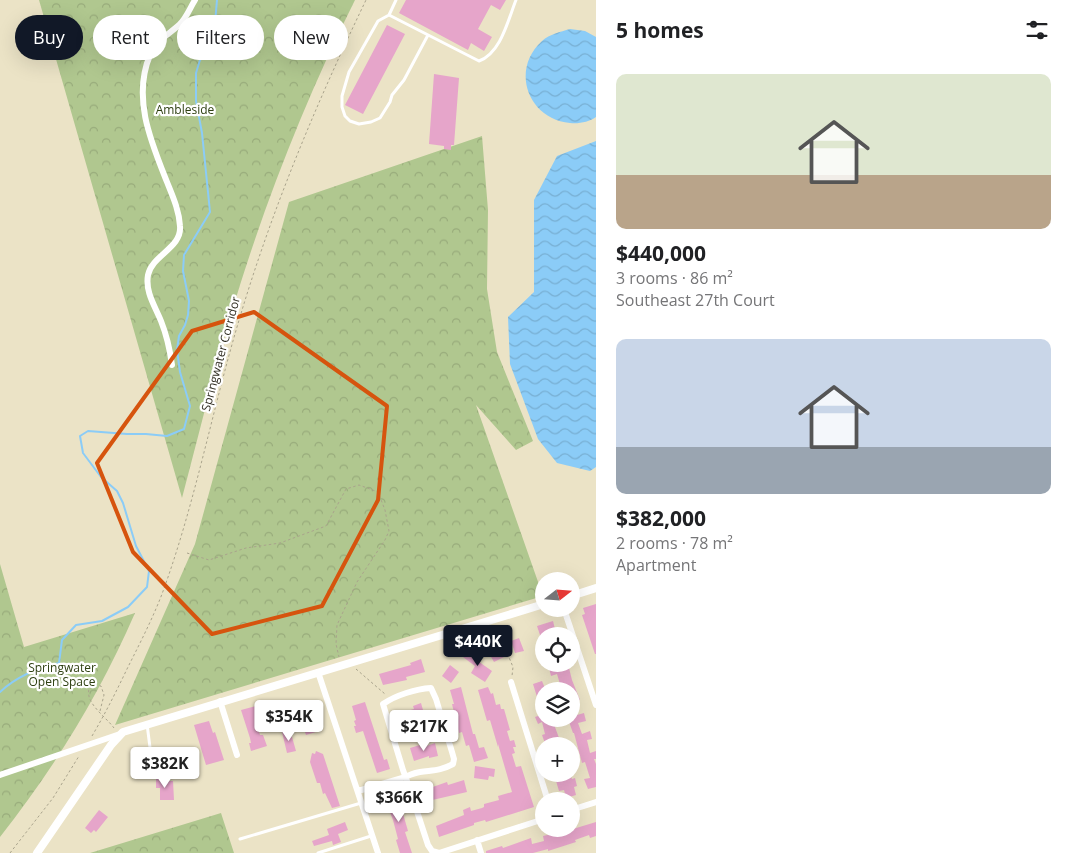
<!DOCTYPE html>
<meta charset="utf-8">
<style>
body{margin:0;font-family:"Open Sans",sans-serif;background:#f2f2f2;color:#202124;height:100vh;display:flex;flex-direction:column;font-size:19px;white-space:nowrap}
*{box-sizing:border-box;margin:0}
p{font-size:16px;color:#757577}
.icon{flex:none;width:28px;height:28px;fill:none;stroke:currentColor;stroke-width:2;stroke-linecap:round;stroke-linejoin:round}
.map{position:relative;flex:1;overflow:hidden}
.sheet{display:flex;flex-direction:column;background:#fff;width:475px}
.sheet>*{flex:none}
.top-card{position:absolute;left:15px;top:15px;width:475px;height:45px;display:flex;gap:10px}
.needle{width:32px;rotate:73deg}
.fabs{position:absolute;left:535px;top:572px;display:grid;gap:10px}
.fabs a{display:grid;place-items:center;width:45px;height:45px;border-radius:50%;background:#fff;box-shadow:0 5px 20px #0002;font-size:25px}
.price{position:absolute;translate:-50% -42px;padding:0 11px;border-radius:5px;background:#fff;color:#222;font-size:16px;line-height:32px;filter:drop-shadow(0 1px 2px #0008)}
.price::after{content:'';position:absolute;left:50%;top:30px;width:15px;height:11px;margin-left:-8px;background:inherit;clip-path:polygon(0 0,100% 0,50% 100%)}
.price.active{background:#111827;color:#fff}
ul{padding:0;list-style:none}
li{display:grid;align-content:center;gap:10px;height:265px;padding:0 20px}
li span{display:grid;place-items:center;height:155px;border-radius:10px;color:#555}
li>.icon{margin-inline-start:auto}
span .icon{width:90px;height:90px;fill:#fffc;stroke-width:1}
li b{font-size:21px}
h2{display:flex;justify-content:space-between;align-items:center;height:60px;padding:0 20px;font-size:21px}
.chip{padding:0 18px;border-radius:22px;background:#fff;box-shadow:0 5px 20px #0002;font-size:18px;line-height:45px}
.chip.active{background:#111827;color:#fff}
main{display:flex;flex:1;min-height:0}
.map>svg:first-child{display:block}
.forest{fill:url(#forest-crowns)}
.water{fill:url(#water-waves)}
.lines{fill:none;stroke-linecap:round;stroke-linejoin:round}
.stream{stroke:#8bccf7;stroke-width:2}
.building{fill:#e6a5ca}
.path{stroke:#a9a38c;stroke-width:1;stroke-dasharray:2.5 2.5;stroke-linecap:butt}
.service{stroke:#fff;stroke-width:3}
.minor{stroke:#fff;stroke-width:6}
.tertiary{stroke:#fff;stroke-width:8}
.marked{fill:none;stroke:#d6540e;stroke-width:4;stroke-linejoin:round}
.labels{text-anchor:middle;stroke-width:4.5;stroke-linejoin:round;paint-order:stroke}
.park-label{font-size:12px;fill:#2f4012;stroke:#fff}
.street-label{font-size:12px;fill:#2f2c21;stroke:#fff}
</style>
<main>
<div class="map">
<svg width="596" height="853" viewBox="0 0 596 853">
<defs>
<pattern id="forest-crowns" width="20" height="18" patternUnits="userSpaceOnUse" patternTransform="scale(1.25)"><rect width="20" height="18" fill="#b0c78f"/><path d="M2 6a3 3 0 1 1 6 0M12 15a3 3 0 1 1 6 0" fill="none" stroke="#98ab7b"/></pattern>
<pattern id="water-waves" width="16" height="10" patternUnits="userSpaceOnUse" patternTransform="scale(1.25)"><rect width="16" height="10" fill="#8bccf7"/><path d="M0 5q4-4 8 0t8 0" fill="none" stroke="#78afd3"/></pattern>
</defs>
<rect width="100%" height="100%" fill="#ebe3c6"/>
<path class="forest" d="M39 0H355C309 92 271 187 240 285 218 355 201 427 182 498Z
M482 136 488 210 487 289 497 352 533 441 516 450 476 405 543 596 115 725 195 544 289 202Z
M0 564 24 647 135 613C100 694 55 767 0 837Z
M221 813 234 853H90Z"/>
<path class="water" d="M570 29 585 31 596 37V117C589 122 579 124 570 123 528 119 510 70 542 41 550 34 560 32 570 29Z
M596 141V467L590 471 557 463 538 439 510 364 508 317 534 292V200L557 156Z"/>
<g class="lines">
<path class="stream" d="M0 692C16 677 37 668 59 663L62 640 76 625 102 621 128 607 147 587 149 571 136 546 123 503 117 491 101 477 83 453 80 436 88 431 127 434H146L167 436 184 429 190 406 180 372 177 350 179 336 185 325 188 315 189 301 183 271 184 255 210 212 202 133 196 101V73L200 60 213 46 217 0"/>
</g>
<path class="building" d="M406 0H506L500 10 491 5 478 29 492 37 484 51 471 43 468 50 399 13Z
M387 25 405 34 363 114 345 105Z
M193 29 200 38 185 48 179 38Z
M434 74 459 78 454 145H451V150L444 149V146L429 144Z
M596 604V654H595L582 615 585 614 583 608Z
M553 621 556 633 541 638 537 626Z
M519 638 524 651 515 653 511 641Z
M499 644 506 656 494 662 487 650Z
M468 650 477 656 475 659 492 671 485 682 471 673 475 666 463 657Z
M421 659 425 672 406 677 407 680 383 685 379 674 411 665 410 663Z
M548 664H568L572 680 580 700 573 702 577 715 584 713 586 721 578 723 582 734 590 731 592 739 587 740 590 753 596 751V759H594L596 764V787L588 789 584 779 590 778 585 762 582 763 574 733H573L568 719H571V691H562L557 674 551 676Z
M450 665 459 672 451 683 442 676Z
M542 681 546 691H544V713H542L533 684Z
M461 687 473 734H475L479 748 484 747 488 758 474 762 469 745 466 746 462 732 459 733 452 704H454L450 690Z
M488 687 491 694 493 693 496 705 500 704 501 709H504L510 730 507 731 510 741 514 740 516 747H513L515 753 512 754 516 767 521 766 534 807 486 822 485 820 474 823V825L439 837 436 826 464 815 463 810 470 807 471 811 482 808 484 807V804L499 800 498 796 512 792 498 744V747L490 720 487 721 478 690Z
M365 702 384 760 387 759 390 769 377 773 363 731 356 733 354 726H356L354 721 356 720 352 706Z
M421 703 425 717 403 724 400 713 414 709 413 706Z
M256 706 259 717 255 718 260 735H263L267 746 251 751 249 743H251L250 738 241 710Z
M299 707 300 710 303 709 307 721 286 727 283 718 282 719 280 713Z
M544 714V719H552L562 746H546L542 735 545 734 542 722 538 724 535 717Z
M209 721 213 733 215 732 224 760 206 765 194 725Z
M316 722 319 731 306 735 303 726Z
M290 730 296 751 287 753 282 732Z
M435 743 438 756 429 758V756L414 761 410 748 420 745 421 748Z
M316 751 323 754 340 806 332 808 325 793 323 794 320 783H317L310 762 312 753 315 754Z
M170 752H183L184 769 171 770Z
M475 766 495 769 494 777 489 776 488 780 474 778Z
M554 774H570L572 779 575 778 577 786 574 787 576 795 566 798 564 790 559 791Z
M156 777H166V781H173L174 800H160V788H156Z
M464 780 467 792 428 801 424 790 447 782 448 785Z
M397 793 408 831 405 832 412 853H400L396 840 398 839 393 820 384 797Z
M99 810 108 817 96 832 94 830 91 833 85 828Z
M345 822 348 830 338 834 341 842 333 845 332 841 314 846 312 841 329 835 327 829Z
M596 822V836L590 838 589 835 575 840 576 842 548 851V849L533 853H486V851L502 846 503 848 531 838 532 844 544 841 543 836 565 831 564 829H573Z"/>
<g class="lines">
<path class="path" d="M187 553 209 560 246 548 280 543 326 526 346 489 359 485 378 492 385 510 389 531 385 540 357 582 337 625 336 644 339 657
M496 626 513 667 512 676
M356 669 385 694
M100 711 104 695 101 686 95 685 89 689C85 703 106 717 114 728
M92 736C105 714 116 692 127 669 139 645 152 620 162 594 194 507 211 416 237 327 270 214 315 106 366 0
M10 853 53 798 79 756"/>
<path class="service" d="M396 0 389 15 479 61C501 53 508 20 516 0
M389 15 378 21 349 72 342 96V107L345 116 350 121 359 124 371 122 380 118 390 102 392 95 404 80 428 35
M147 724 153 771
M240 839 361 803
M318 853 371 836"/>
<path class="minor" d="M172 365C170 350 167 336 161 321 155 306 145 292 148 275 152 255 182 248 180 226 179 210 173 197 167 182 151 142 132 98 150 55 155 41 168 35 179 25 186 19 190 8 195 0
M564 609 596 705
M318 672 378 853
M511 682 548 801
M220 701 237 755
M0 775 120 734
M358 791 399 779C406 777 413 773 420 772 433 770 440 771 453 764L454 759 452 752 436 699 431 688C416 689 396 695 383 704L403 770 408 784 428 845 432 851 439 853 544 819
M571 810 596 802
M477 840 481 853"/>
<path class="tertiary" d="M571 596 596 588
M37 853 111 745 123 732 544 604"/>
</g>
<path class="marked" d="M254 312 387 406 378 500 322 606 212 634 133 552 97 463 192 331Z"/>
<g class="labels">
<g class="park-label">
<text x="185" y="114">Ambleside</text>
<text x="62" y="672">Springwater<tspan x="62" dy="14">Open Space</tspan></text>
</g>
<g class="street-label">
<text transform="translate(221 354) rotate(-75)" y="4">Springwater Corridor</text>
</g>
</g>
</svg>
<div class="fabs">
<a><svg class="needle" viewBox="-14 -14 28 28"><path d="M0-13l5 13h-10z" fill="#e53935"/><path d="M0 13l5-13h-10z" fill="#757577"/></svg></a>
<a><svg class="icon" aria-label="locate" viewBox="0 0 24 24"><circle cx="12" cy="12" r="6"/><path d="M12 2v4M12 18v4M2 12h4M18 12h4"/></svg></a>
<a><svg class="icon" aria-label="layers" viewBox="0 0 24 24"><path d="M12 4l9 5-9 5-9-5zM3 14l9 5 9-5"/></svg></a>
<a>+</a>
<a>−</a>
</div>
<b class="price active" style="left:478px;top:667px">$440K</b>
<b class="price" style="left:289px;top:742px">$354K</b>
<b class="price" style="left:424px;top:752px">$217K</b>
<b class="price" style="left:165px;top:789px">$382K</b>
<b class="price" style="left:399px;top:823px">$366K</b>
<div class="top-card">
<a class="chip active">Buy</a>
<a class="chip">Rent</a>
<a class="chip">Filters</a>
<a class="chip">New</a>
</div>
</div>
<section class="sheet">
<h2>5 homes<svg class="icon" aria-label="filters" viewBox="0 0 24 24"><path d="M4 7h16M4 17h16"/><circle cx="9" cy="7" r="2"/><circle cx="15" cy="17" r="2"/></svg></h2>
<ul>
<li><span style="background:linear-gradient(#dfe7d0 65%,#b9a48a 0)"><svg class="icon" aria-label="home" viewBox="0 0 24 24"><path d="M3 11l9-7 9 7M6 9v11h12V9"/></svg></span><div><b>$440,000</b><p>3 rooms · 86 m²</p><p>Southeast 27th Court</p></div></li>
<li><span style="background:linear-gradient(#c9d6e8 70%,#9aa5b1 0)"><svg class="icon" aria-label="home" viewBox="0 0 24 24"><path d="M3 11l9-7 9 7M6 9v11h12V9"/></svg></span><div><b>$382,000</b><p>2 rooms · 78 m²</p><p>Apartment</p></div></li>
</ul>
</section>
</main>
